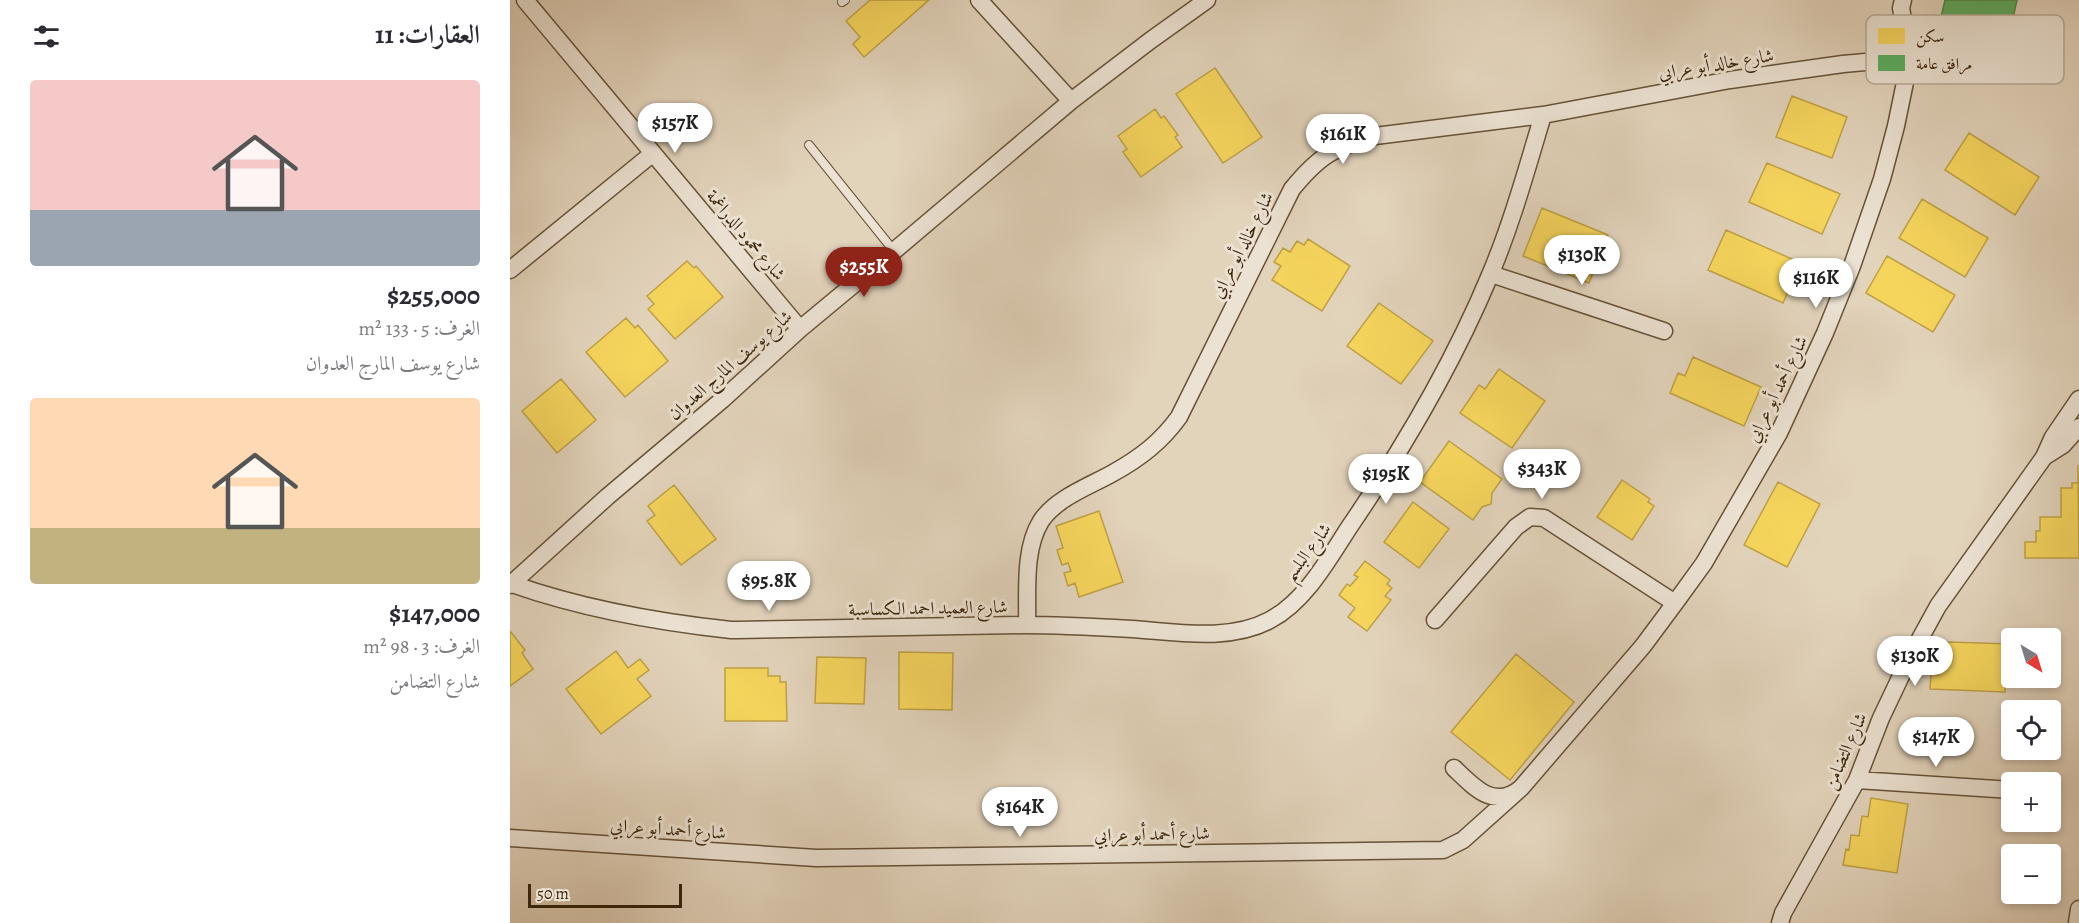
<!DOCTYPE html>
<html lang="ar">
<meta charset="utf-8">
<style>
body{margin:0;font-family:Alegreya,Amiri,serif;background:#f7f7f7;color:#2b2b33;direction:rtl;height:100vh;display:flex;flex-direction:column;font-size:22px;white-space:nowrap}
*{box-sizing:border-box;margin:0}
p{font-size:20px;color:#7c7c81}
.icon{flex:none;width:33px;height:33px;fill:none;stroke:currentColor;stroke-width:2;stroke-linecap:round;stroke-linejoin:round}
.map{position:relative;flex:1;overflow:hidden;direction:ltr}
.sheet{display:flex;flex-direction:column;background:#fff;width:510px}
.sheet>*{flex:none}
.needle{width:39px;rotate:142deg}
.controls{position:absolute;left:1491px;top:628px;display:grid;gap:12px}
.controls a{display:grid;place-items:center;width:60px;height:60px;border-radius:6px;background:#fff;box-shadow:0 3px 9px #0003;font-size:30px}
.scale{position:absolute;left:18px;bottom:15px;width:154px;box-sizing:border-box;padding-left:6px;border:3px solid #3e270b;border-top:0;font-size:16px;line-height:21px;white-space:nowrap;color:#3e270b;-webkit-text-stroke:4px #ece2d3;paint-order:stroke}
.price{position:absolute;translate:-50% -51px;padding:0 14px;border-radius:21px;background:#fff;color:#222;font-size:20px;line-height:39px;filter:drop-shadow(0 2px 3px #0008)}
.price::after{content:'';position:absolute;left:50%;top:36px;width:18px;height:14px;margin-left:-9px;background:inherit;clip-path:polygon(0 0,100% 0,50% 100%)}
.price.current{background:#8f2418;color:#fff}
ul{padding:0;list-style:none}
li{display:grid;align-content:center;gap:12px;height:318px;padding:0 30px}
li span{display:grid;place-items:center;height:186px;border-radius:6px;color:#555}
li>.icon{margin-inline-start:auto}
span .icon{width:108px;height:108px;fill:#fffc;stroke-width:1}
li b{font-size:26px}
h2{display:flex;justify-content:space-between;align-items:center;height:72px;padding:0 30px;font-size:26px}
main{display:flex;flex:1;min-height:0}
.map>svg:first-child{display:block}
.homes{fill:#f6d55c;stroke:#bfa144;stroke-width:1.5}
.public{fill:#5aae61;stroke:#528647;stroke-width:1.5}
.lines{fill:none;stroke-linecap:round;stroke-linejoin:round}
.service-casing{stroke:#675237;stroke-width:10}
.minor-casing{stroke:#675237;stroke-width:19}
.service{stroke:#ece2d3;stroke-width:8}
.minor{stroke:#ece2d3;stroke-width:16}
.labels{text-anchor:middle;stroke-width:6;stroke-linejoin:round;paint-order:stroke}
.street-label{font-size:18px;fill:#3e270b;stroke:#ece2d3}
.key{fill:#ece2d3;stroke:#b8aa97;stroke-width:1.5}
.key-label{font-size:16px;fill:#3e270b}
</style>
<main>
<div class="map">
<svg width="1569" height="923" viewBox="0 0 1569 923">
<rect width="100%" height="100%" fill="#e2d3bb"/>
<filter id="stains"><feTurbulence type="fractalNoise" baseFrequency=".00333" numOctaves="4"/><feColorMatrix values="0 0 0 0 .2 0 0 0 0 .09 0 0 0 0 .02 0 0 0 .5 -.17"/></filter>
<radialGradient id="worn" r=".72"><stop offset=".6" stop-color="#630" stop-opacity="0"/><stop offset="1" stop-color="#630" stop-opacity=".3"/></radialGradient>
<path class="homes" d="M360 0H419L354 57 343 44 350 37 336 21Z
M705 68 752 137 713 163 666 94Z
M1282 96 1337 117 1322 158 1266 137Z
M645 109 651 118 654 116 668 135 665 137 672 147 631 177 613 152 617 149 608 136Z
M1459 133 1529 177 1505 215 1435 170Z
M1257 163 1330 194 1312 234 1239 202Z
M1412 199 1478 238 1455 277 1389 238Z
M1032 208 1098 235 1079 283 1013 256Z
M1216 230 1291 263 1273 303 1198 270Z
M798 239 840 266 812 311 762 280 771 266 764 262 773 248 780 252 787 241 794 245Z
M1377 256 1445 295 1423 332 1356 293Z
M177 261 184 268 186 266 213 297 165 339 138 309 144 304 137 296Z
M869 303 923 341 891 384 837 346Z
M116 318 125 328 128 325 158 361 115 397 76 352Z
M1183 357 1251 387 1234 426 1160 393 1168 373 1175 376Z
M989 369 1035 401 1002 448 950 413 969 385 975 389Z
M51 379 86 420 47 453 12 411Z
M939 441 992 479 982 493 981 504 972 507 963 520 910 482Z
M1568 465 1569 558H1515V542H1526V531H1530V517H1551V488H1562V483H1568Z
M1112 480 1140 499 1138 502 1144 506 1122 540 1087 517Z
M1268 482 1310 504 1277 567 1234 545Z
M164 485 206 539 171 565 137 521 145 515 138 506Z
M903 502 939 529 909 568 874 542Z
M589 511 613 582 569 597 565 583 558 586 554 573 561 571 558 563 552 565 547 550 553 548 546 526Z
M855 561 880 580 877 584 882 588 875 596 881 600 857 631 838 617 845 608 829 595 837 584 840 586 848 577 844 575Z
M0 631 15 650 12 653 23 669 0 686Z
M1438 642 1502 644 1500 677H1496L1495 692 1420 689 1421 674 1428 675 1429 654H1438Z
M106 651 118 668 130 659 139 670 127 679 141 696 91 734 56 689Z
M389 652 443 653 442 710 389 709Z
M1006 654 1064 702 1000 780 941 732Z
M307 657 356 658 354 704 305 703Z
M215 668H258V676H270V682H276L277 721H215Z
M1361 798 1398 804 1387 873 1333 865 1336 849 1339 850 1341 835 1349 836 1352 816 1358 817Z"/>
<path class="public" d="M1435 0H1507L1496 49 1427 34Z"/>
<g class="lines">
<defs>
<path id="service" d="M332 2 335 0
M299 145 384 251"/>
<path id="minor" d="M15 0 290 329
M469 0 561 101
M0 270 142 154
M981 274 1154 331
M1534 457 1553 445 1569 427
M2 584C73 609 146 622 221 630 319 629 417 626 514 625 550 625 586 627 622 629 666 632 719 642 760 620 796 601 819 558 840 526 894 447 943 364 980 275 1002 223 1017 168 1033 115
M0 585 97 497 212 400 290 329 384 251 561 101 641 40 697 0
M925 620 1006 527 1020 517 1034 518 1165 603
M517 625C518 593 513 550 531 521 546 498 580 486 603 473 630 458 651 442 669 417L782 189C809 156 824 147 865 136L1033 115 1220 80 1333 64 1400 58
M944 768C963 786 984 811 1011 788L1133 646 1165 603 1194 563 1269 433 1315 333 1342 266 1372 179 1386 126 1400 58 1391 8 1393 0
M1347 780 1502 790
M0 838 306 858 933 850 953 840 1011 788
M1270 923 1273 913 1347 780 1371 718 1400 657 1428 606 1534 457 1543 437 1569 399
M1567 923 1569 909"/>
</defs>
<use href="#service" class="service-casing"/>
<use href="#minor" class="minor-casing"/>
<use href="#service" class="service"/>
<use href="#minor" class="minor"/>
</g>
<g class="labels">
<g class="street-label">
<text transform="translate(1206 64) rotate(-9)" y="6">شارع خالد أبو عرابي</text>
<text transform="translate(236 235) rotate(50)" y="6">شارع محمود الدراغمة</text>
<text transform="translate(732 245) rotate(-63)" y="6">شارع خالد أبو عرابي</text>
<text transform="translate(220 365) rotate(-41)" y="6">شارع يوسف المارج العدوان</text>
<text transform="translate(1267 389) rotate(-64)" y="6">شارع أحمد أبو عرابي</text>
<text transform="translate(797 552) rotate(-53)" y="6">شارع البلسم</text>
<text transform="translate(418 608) rotate(-1)" y="6">شارع العميد احمد الكساسبة</text>
<text transform="translate(1335 751) rotate(-66)" y="6">شارع التضامن</text>
<text transform="translate(158 829) rotate(4)" y="6">شارع أحمد أبو عرابي</text>
<text transform="translate(642 834) rotate(-1)" y="6">شارع أحمد أبو عرابي</text>
</g>
</g>
<rect x="1356" y="15" width="198" height="69" rx="9" class="key"/>
<rect x="1368" y="28" width="27" height="16" fill="#f6d55c"/>
<rect x="1368" y="55" width="27" height="16" fill="#5aae61"/>
<g class="key-label">
<text x="1406" y="42">سكن</text>
<text x="1406" y="69">مرافق عامة</text>
</g>
<rect width="100%" height="100%" filter="url(#stains)"/>
<rect width="100%" height="100%" fill="url(#worn)"/>
</svg>
<div class="controls">
<a><svg class="needle" viewBox="-14 -14 28 28"><path d="M0-13l5 13h-10z" fill="#e53935"/><path d="M0 13l5-13h-10z" fill="#7c7c81"/></svg></a>
<a><svg class="icon" aria-label="locate" viewBox="0 0 24 24"><circle cx="12" cy="12" r="6"/><path d="M12 2v4M12 18v4M2 12h4M18 12h4"/></svg></a>
<a>+</a>
<a>−</a>
</div>
<div class="scale">50 m</div>
<b class="price" style="left:165px;top:154px">$157K</b>
<b class="price" style="left:833px;top:165px">$161K</b>
<b class="price" style="left:1072px;top:286px">$130K</b>
<b class="price current" style="left:354px;top:298px">$255K</b>
<b class="price" style="left:1306px;top:309px">$116K</b>
<b class="price" style="left:1032px;top:500px">$343K</b>
<b class="price" style="left:876px;top:505px">$195K</b>
<b class="price" style="left:259px;top:612px">$95.8K</b>
<b class="price" style="left:1405px;top:687px">$130K</b>
<b class="price" style="left:1426px;top:768px">$147K</b>
<b class="price" style="left:510px;top:838px">$164K</b>
</div>
<section class="sheet">
<h2>العقارات: 11<svg class="icon" aria-label="filters" viewBox="0 0 24 24"><path d="M4 7h16M4 17h16"/><circle cx="9" cy="7" r="2"/><circle cx="15" cy="17" r="2"/></svg></h2>
<ul>
<li><span style="background:linear-gradient(#f6c9c9 70%,#9aa5b1 0)"><svg class="icon" aria-label="home" viewBox="0 0 24 24"><path d="M3 11l9-7 9 7M6 9v11h12V9"/></svg></span><div><b>$255,000</b><p>الغرف: 5 · 133 m²</p><p>شارع يوسف المارج العدوان</p></div></li>
<li><span style="background:linear-gradient(#ffd9b3 70%,#c2b280 0)"><svg class="icon" aria-label="home" viewBox="0 0 24 24"><path d="M3 11l9-7 9 7M6 9v11h12V9"/></svg></span><div><b>$147,000</b><p>الغرف: 3 · 98 m²</p><p>شارع التضامن</p></div></li>
</ul>
</section>
</main>
